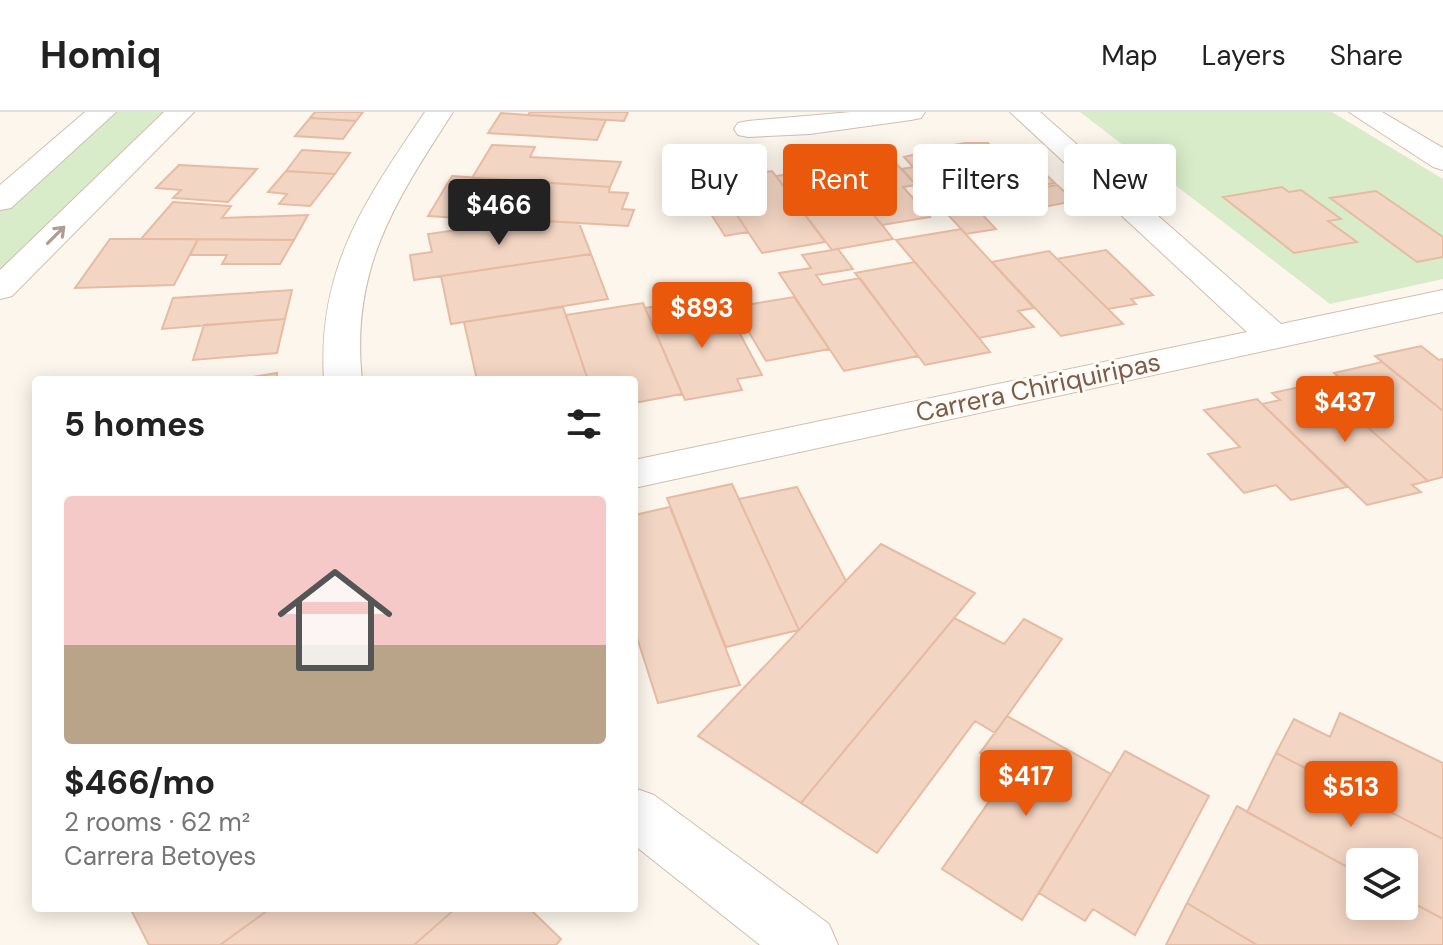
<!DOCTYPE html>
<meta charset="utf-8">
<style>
body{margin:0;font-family:"DM Sans",sans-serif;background:#f2f2f2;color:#222;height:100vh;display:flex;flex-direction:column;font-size:30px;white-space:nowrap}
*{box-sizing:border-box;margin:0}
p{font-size:26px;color:#767676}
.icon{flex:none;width:44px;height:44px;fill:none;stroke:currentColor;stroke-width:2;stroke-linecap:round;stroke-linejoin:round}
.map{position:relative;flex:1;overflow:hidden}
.details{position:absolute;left:32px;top:264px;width:606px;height:536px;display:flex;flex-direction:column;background:#fff;border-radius:8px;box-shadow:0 4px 20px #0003}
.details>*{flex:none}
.hud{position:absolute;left:662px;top:32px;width:660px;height:72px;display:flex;gap:16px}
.fabs{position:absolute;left:1346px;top:736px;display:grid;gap:16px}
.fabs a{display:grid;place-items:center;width:72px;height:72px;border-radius:8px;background:#fff;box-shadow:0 4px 20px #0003;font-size:40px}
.price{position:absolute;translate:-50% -68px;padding:0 18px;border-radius:8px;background:#ea580c;color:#fff;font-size:26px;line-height:52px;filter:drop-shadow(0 2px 4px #0008)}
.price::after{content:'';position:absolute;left:50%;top:48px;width:24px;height:18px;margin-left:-12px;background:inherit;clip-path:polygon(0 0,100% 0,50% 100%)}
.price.selected{background:#222;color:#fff}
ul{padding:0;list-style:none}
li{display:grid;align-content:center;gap:16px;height:424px;padding:0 32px}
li+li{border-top:2px solid #e0e0e0}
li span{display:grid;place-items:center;height:248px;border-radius:8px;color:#555}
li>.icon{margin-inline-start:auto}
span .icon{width:144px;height:144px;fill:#fffc;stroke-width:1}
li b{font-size:34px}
h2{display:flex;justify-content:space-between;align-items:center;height:96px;padding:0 32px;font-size:34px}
.pill{padding:0 28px;border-radius:8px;background:#fff;box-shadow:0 4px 20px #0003;font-size:28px;line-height:72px}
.pill.selected{background:#ea580c;color:#fff}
header{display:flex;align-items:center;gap:48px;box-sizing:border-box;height:112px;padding:0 40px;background:#fff;border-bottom:2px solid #e0e0e0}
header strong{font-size:38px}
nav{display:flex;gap:44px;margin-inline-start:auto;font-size:28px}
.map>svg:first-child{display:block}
.green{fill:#d8ecc9}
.building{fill:#f3d5c3;stroke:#e6bba3;stroke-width:2}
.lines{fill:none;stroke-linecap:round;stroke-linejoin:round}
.minor-casing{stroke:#d1beb0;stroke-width:2}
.minor{fill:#fff;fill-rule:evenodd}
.oneway{stroke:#af9d94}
.labels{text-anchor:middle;stroke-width:6;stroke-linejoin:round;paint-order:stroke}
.street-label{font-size:26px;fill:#7a5c4d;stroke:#fffaf3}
</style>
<header>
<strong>Homiq</strong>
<nav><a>Map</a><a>Layers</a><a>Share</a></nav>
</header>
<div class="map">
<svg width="1443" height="833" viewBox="0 0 1443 833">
<rect width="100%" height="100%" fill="#fdf6ec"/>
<path class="green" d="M102 0H180L7 171 0 187V89Z
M1080 0H1332L1443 67V167L1330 192Z"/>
<path class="building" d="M315 0H363L356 9 310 6Z
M530 0H628L624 9 528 3Z
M501 1 528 3 606 8 597 28 488 21Z
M310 6 356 9 343 27 295 24Z
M965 31H988L1018 59 1038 55 1055 71 1007 78 1000 72 983 75 943 35Z
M492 33 535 35 530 45 621 50 610 75 472 66Z
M880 34 916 73 903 75 930 105 882 113 836 58 874 49 863 36Z
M943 35 983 75 939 82 928 71 916 73 902 57 913 55 904 45Z
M302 38 350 41 335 62 286 59Z
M829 49 882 113 893 127 832 138 776 64 791 62 786 56Z
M751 51 758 61 772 59 825 130 762 141 707 58Z
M179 53 257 57 228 90 173 86 181 78 156 76Z
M286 59 335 62 310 94 279 92 287 82 268 80Z
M711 63 748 120 725 124 709 99 683 103 664 71Z
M452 64 610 75 609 80 628 81 622 97 634 98 628 114 529 108 535 95 483 92 475 107 428 104Z
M1057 73 1075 89 1017 100 1000 83Z
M1282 75 1289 80 1301 78 1341 107 1328 109 1357 130 1294 141 1223 85Z
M1376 79 1443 125V145L1417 150 1330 86Z
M173 90 231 94 222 106 308 103 294 128 141 127Z
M978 98 996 117 966 122 948 103Z
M529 108 579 111 591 142 414 168 410 143 432 140 428 122Z
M961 117 1034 196 1018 199 1034 215 979 226 896 128Z
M110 127H198L174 173 75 176Z
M198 127 294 128 280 152H222L227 143H190Z
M838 137 853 157 816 163 823 173 860 166 918 244 844 259 779 161 811 156 802 143Z
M1106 138 1153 183 1131 187 1136 192 1108 197 1057 147Z
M1049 139 1108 197 1123 212 1061 224 992 150Z
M591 142 608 187 451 212 441 164Z
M915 150 979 226 990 240 925 253 855 161Z
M292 178 285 207 162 217 173 186Z
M794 185 829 237 766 249 734 195Z
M697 187 708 209 731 205 762 263 737 267 742 278 685 288 645 196Z
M643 191 682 282 634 291V268H588L566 203Z
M563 195 588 268H477L464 210Z
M285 207 277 241 193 248 204 213Z
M1421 234 1439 248 1443 247V299L1375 244Z
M1382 250 1443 299V365L1428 369 1327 279 1348 273 1334 261Z
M277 261V268H235Z
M1318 271 1428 369 1412 373 1421 380 1367 393 1262 292 1280 288 1272 281Z
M1257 287 1262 292 1347 375 1291 388 1276 373 1244 381 1208 342 1240 335 1204 298Z
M732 372 799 518 726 535 667 386Z
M797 375 846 469 799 518 739 387Z
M670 395 740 573 658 591 634 516V403Z
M881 432 975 481 801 691 698 624Z
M954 506 1004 532 1024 507 1062 527 995 621 975 609 877 741 801 691Z
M1340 601 1443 651V727L1276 641 1294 607 1330 625Z
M1007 604 1111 662 1022 808 942 757 1011 658 980 641Z
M1125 639 1209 684 1135 823 1093 797 1085 809 1039 781Z
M1276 641 1443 727V807L1404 786V750H1360V762L1247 700Z
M1237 694 1360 762V794H1404V786L1443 807V833H1257L1187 791Z
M1187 791 1257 833H1166Z
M130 796H271L220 833H149Z
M271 796H456L414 833H220Z
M456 796H529L561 827 556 833H414Z"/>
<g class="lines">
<defs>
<path id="minor" d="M85 0H116L11 96 0 98V73Z
M164 0H194L12 184 0 187V158Z
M425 0H453C395 90 350 157 362 268H324C317 156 365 89 425 0Z
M851 0H925L921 6 911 8 810 22 748 25 738 23 734 17 738 11 748 9Z
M1010 0H1040L1281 212 1443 178V200L634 376V348L1247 220Z
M1349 0H1382L1443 36V58L1433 55Z
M634 676 654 683 829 812 838 833H760L634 733Z"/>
</defs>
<use href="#minor" class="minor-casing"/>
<use href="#minor" class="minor"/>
</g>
<defs><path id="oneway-shaft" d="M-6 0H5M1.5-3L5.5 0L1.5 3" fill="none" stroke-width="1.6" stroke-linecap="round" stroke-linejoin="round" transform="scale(2)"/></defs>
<use class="oneway" href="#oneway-shaft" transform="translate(56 123) rotate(-45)"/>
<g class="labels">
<g class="street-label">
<text transform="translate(1038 275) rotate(-12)" y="9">Carrera Chiriquiripas</text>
</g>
</g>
</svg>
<div class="fabs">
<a><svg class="icon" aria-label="layers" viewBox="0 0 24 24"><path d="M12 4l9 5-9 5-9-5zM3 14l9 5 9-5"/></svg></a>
</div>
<b class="price selected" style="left:499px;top:135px">$466</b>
<b class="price" style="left:702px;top:238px">$893</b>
<b class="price" style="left:1345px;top:332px">$437</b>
<b class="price" style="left:1026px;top:706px">$417</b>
<b class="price" style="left:1351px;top:717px">$513</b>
<div class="hud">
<a class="pill">Buy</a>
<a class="pill selected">Rent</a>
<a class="pill">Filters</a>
<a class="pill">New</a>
</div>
<section class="details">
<h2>5 homes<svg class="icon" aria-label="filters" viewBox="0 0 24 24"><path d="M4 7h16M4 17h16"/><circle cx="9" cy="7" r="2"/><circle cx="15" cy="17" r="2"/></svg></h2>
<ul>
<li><span style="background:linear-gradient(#f6c9c9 60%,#b9a48a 0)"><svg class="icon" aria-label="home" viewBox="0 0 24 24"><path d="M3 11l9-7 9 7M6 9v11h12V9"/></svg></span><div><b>$466/mo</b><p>2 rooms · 62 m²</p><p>Carrera Betoyes</p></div></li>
</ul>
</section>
</div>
